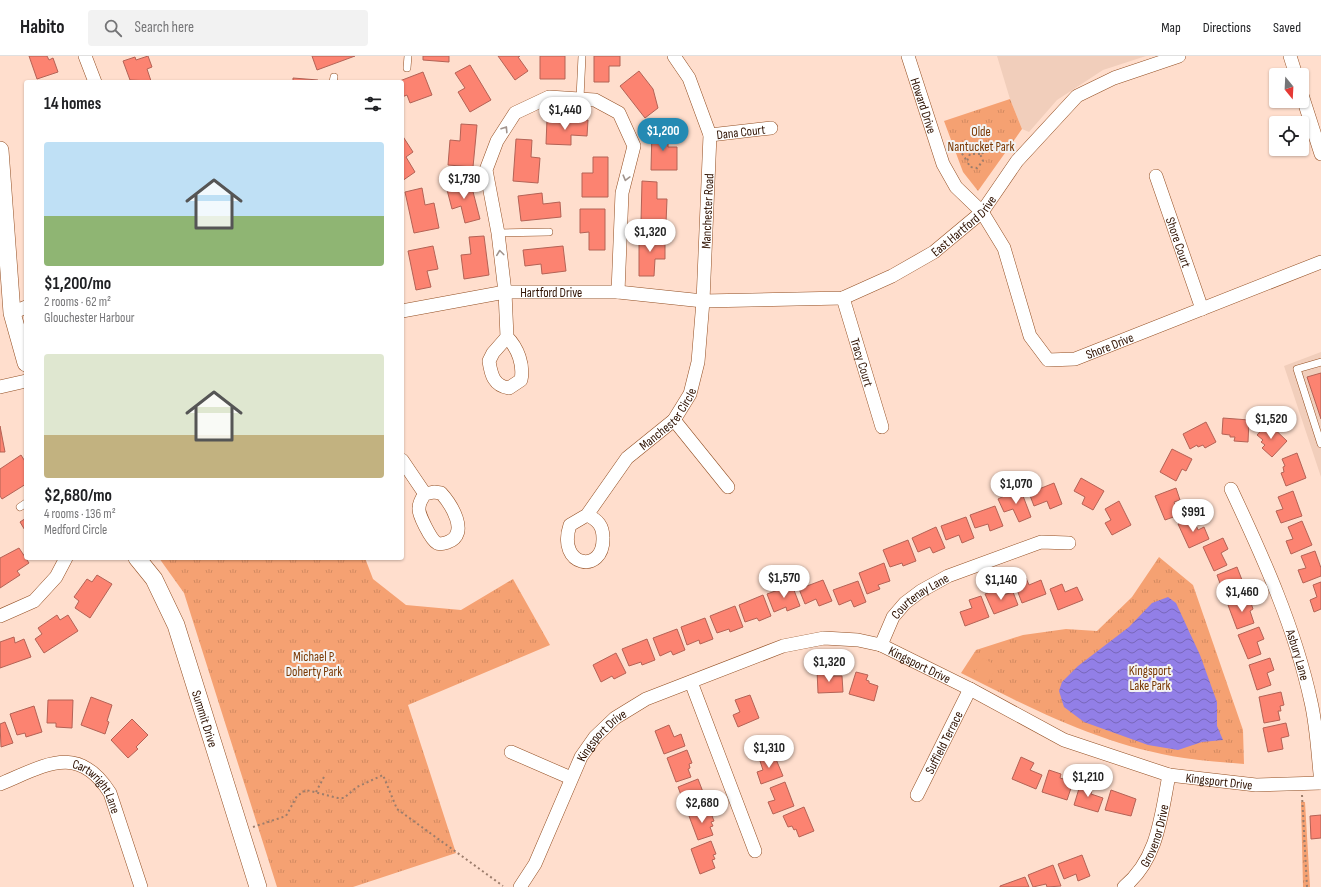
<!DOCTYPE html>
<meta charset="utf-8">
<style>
body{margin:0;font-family:"Sofia Sans Condensed",sans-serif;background:#f2f2f2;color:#202124;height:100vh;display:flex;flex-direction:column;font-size:15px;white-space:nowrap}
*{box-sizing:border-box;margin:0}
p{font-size:13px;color:#757577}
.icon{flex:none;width:22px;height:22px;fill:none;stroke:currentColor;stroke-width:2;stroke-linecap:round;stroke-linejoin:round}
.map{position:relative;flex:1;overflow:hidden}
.details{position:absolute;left:24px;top:24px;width:380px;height:480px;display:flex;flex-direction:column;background:#fff;border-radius:4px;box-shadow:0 1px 3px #0004}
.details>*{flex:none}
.needle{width:26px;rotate:162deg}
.controls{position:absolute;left:1269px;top:12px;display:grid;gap:8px}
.controls a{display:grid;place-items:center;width:40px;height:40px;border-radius:4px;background:#fff;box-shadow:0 1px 3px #0004;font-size:20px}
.price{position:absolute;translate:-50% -34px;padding:0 9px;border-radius:14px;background:#fff;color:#222;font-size:13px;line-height:26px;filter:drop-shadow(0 1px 2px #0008)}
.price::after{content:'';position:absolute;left:50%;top:24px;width:12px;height:9px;margin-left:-6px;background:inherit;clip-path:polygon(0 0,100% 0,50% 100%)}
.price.current{background:#248ab3;color:#fff}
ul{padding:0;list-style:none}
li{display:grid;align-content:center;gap:8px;height:212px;padding:0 20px}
li span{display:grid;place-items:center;height:124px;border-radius:4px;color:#555}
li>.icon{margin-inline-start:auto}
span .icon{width:72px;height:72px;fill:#fffc;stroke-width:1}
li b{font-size:17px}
h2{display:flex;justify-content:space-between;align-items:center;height:48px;padding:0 20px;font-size:17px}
header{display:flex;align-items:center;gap:24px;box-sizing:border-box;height:56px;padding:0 20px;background:#fff;border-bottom:1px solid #e0e0e0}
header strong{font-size:19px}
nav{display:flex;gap:22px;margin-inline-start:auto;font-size:14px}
.search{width:280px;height:36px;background:#f2f2f2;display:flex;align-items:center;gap:10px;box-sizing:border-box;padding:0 14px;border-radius:4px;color:#757577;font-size:15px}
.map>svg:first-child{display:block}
.built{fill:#f1cebb}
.grass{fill:url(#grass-tufts)}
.garden{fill:#f5a172}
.water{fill:url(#water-waves)}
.building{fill:#fc8371;stroke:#b46255}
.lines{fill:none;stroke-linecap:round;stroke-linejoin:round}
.service-casing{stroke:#934e22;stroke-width:8}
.minor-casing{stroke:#934e22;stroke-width:14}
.tertiary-casing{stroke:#934e22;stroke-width:18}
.path{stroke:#9c7d6c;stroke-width:2;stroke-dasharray:2 3;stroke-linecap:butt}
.service{stroke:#fff;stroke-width:7}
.minor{stroke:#fff;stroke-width:13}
.tertiary{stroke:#fff;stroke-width:17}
.oneway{stroke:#a1948d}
.labels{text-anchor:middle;stroke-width:4;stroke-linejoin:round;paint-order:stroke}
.street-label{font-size:13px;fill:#2f1202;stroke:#f3f3f3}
.park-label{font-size:13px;fill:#793702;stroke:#f3f3f3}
</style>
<header>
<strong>Habito</strong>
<div class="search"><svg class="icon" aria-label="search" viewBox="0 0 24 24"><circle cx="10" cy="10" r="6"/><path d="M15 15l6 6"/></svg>Search here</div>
<nav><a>Map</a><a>Directions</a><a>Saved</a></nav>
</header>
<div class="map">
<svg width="1321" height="831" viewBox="0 0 1321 831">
<defs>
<pattern id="grass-tufts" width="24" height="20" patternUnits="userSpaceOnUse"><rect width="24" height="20" fill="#f5a172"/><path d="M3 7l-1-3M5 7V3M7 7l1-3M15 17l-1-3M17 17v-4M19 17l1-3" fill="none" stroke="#d28a61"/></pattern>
<pattern id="water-waves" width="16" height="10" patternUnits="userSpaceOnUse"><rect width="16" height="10" fill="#927fe7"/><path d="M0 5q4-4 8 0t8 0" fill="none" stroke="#7867b9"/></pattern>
</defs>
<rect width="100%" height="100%" fill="#ffdecd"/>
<path class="built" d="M997 0H1146L1103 14 1057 44 1029 76 1022 73 1010 43Z
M1321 296V421L1284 310Z"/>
<path class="grass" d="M1010 43 1022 73 978 135 963 116 944 65Z
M1159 501 1193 529 1243 674 1244 708C1224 706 1204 705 1184 702 1104 690 1032 653 961 617L976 594 1023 579 1066 573 1097 575 1132 541Z
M159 502H365L373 523 406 549 461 554 513 523 550 589 408 649 456 797 353 831H277L184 537Z
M1301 746H1305L1310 831H1303Z"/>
<path class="garden" d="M983 602 997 610 987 628 973 620Z"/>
<path class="water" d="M1168 541 1176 547 1200 599 1217 646V670L1223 684 1202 686 1178 694 1148 689 1084 666 1064 651 1059 635 1062 626 1078 610 1129 571 1152 547Z"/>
<path class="building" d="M29 0H47L49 4 53 2 58 16 37 23Z
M148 0 152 11 147 13 151 25 130 24 123 5 135 1 136 4Z
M312 0H355L317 14Z
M423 0H449V6L423 4Z
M498 0H520L518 1 528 15 515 24Z
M540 0H565V23H540Z
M594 0H620V10H609V26H594Z
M470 9 491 44 470 56 458 36 465 32 455 17Z
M639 15 653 33 658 52 645 62 620 30Z
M423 16 432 39 410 47 407 39 402 41V26H397Z
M293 22 318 24V26H293Z
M547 63 588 64 587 80 571 79V89L546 88Z
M461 68 477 69 473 111 448 109 450 84 460 85Z
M652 73 668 74V91H677V114H651Z
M402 79 413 96 406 101 415 116 402 125Z
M516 83 532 84 531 101 540 102 538 127 513 125Z
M593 101H608V141H582V117H593Z
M470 124 480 163 465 167 461 150 452 153 446 130Z
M642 125 657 126V143H667L666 167 641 166Z
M422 132 425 149 434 147 439 172 414 177 405 136Z
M542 137 543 148 560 146 561 161 521 165 518 140Z
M580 153H605V194H589V176L580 177Z
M639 178H665V203H655L654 220H639Z
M484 180 489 219 464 223 461 199 471 198 469 181Z
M433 190 438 213 427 215 431 231 416 234 408 195Z
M563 190 566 215 542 218 541 208 525 210 523 194Z
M1321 317V363L1307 321Z
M1223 362 1249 364 1248 386 1234 385 1235 381H1230V379L1222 378Z
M1206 366 1216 386 1205 392 1203 389 1198 391 1197 389 1190 393 1183 378Z
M1268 367 1287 385 1272 401 1262 392 1265 389 1261 386 1263 384 1257 379Z
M0 370 5 396H0Z
M1172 393 1192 403 1186 415 1182 413 1176 425 1160 416Z
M1297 397 1306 422 1286 430 1281 417 1284 416 1283 411 1285 410 1282 403Z
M21 399 26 407V428L2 443 0 440V413Z
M1081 422 1104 435 1093 454 1082 448 1085 441 1074 435Z
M1054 427 1062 448 1050 453 1047 445 1034 450 1029 437Z
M1020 432 1031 461 1019 466 1013 453 1004 456 998 443Z
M1176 432 1180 444 1174 446 1179 459 1165 464 1155 440Z
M1293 435 1302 460 1281 467 1276 455 1283 453 1278 441Z
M1119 445 1131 469 1112 479 1105 467 1111 464 1105 453Z
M995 450 1003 470 990 475 988 468 975 472 970 459Z
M966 461 974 482 962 487 959 479 946 484 941 470Z
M26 462V476L20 466Z
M1193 462 1198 474 1204 471 1209 483 1189 492 1178 468Z
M1302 465 1312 489 1291 498 1286 485 1293 483 1288 471Z
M936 471 945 492 933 497 930 491 918 496 912 482Z
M1223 482 1228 493 1221 497 1227 509 1214 515 1203 491Z
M908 484 916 505 903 510 902 507 890 511 883 494Z
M19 492 29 507 17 515 20 519 0 532V502Z
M1315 495 1321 512V520L1303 527 1298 514 1306 512 1301 500Z
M884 507 890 525 878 529 880 533 867 538 859 517Z
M1237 511 1242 524 1235 527 1240 539 1226 544 1217 519Z
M97 519 112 528 90 562 75 552 79 545 74 541 87 523 92 526Z
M1026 522 1029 529 1041 524 1046 538 1022 547 1014 526Z
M823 524 832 545 819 550 816 543 805 548 799 533Z
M858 525 866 546 854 551 851 544 839 549 833 534Z
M1321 526V553L1314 556 1310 544 1317 541 1313 529Z
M1062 528 1065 536 1077 531 1083 544 1058 554 1050 533Z
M792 529 800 550 787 555 786 551 774 556 767 538Z
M998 533 1000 540 1013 536 1018 549 994 558 985 538Z
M763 539 771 560 759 565 757 562 745 566 739 549Z
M981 540 989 561 965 570 960 556 972 552 969 544Z
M1249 541 1253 553 1250 555 1254 567 1237 573 1228 549Z
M735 550 743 571 730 576 729 573 717 577 710 560Z
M57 559 60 564 68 559 78 575 44 597 35 583 42 578 38 572Z
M705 562 713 583 700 588 699 584 687 589 681 571Z
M1259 571 1264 583 1257 586 1261 598 1248 603 1238 579Z
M677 573 685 594 673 599 671 595 660 600 653 582Z
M14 581 15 587 24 583 31 601 0 612V586Z
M647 583 655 604 642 609 641 606 629 610 622 593Z
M616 597 626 617 614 623 612 620 601 626 593 609Z
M1270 602 1274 614 1267 617 1271 629 1257 634 1249 609Z
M817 614H829V619H832L833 620H842L843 636 818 637Z
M856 616 868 619 866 624 869 625V627L878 630 874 645 849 638Z
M1281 636 1284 649 1280 650 1281 655H1278L1280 664 1264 667 1259 641Z
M750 639 759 662 738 671 733 659 740 656 735 644Z
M91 641 112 649 107 665 109 666 105 678 81 669Z
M48 644H73L72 672 56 671V667H47Z
M34 650 42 676 26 681 25 677 17 679 10 658Z
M132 663 148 679 136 691 138 693 128 702 111 684Z
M5 666 13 687 1 691 0 668Z
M1286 667 1289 680 1281 682 1283 693 1268 696 1263 672Z
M669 669 674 681 681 678 685 690 664 698 655 675Z
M687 694 692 707 689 708 690 712 688 713 691 721 676 726 667 702Z
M773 696 783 720 761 728 757 716 763 714 759 702Z
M1021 701 1034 707 1030 714 1042 719 1036 733 1012 723Z
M1049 714 1061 718 1060 722 1073 726 1067 744 1042 736Z
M698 723 703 736 700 737 702 741 699 742 702 750 687 755 678 731Z
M785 726 794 750 773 758 768 746 775 744 770 732Z
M1081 726 1093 730 1091 738 1103 742 1098 756 1074 749Z
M1111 734 1136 743 1131 760 1105 754Z
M804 751 814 775 799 781 796 773 794 774 792 770 788 771 783 760Z
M709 752 714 765 711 766 713 770 710 771 713 779 698 784 689 760Z
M1321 759V782L1311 783 1310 760Z
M711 785 716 798 713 799 715 803 712 804 715 812 700 818 691 793Z
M1082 799 1090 820 1078 825 1076 818 1064 823 1058 808Z
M1053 809 1061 830 1047 831 1046 828 1033 831 1028 819Z
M1025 821 1029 831H1000V830Z"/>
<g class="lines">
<defs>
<path id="service" d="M407 12 408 0
M333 26 334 21
M580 42 582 0
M498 177 549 176
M1321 306 1297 313 1321 388
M20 451 26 447"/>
<g id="minor">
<path d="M85 0 95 26"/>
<path id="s1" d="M908 0 943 108 956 131 982 156 1004 192 1030 280 1048 304 1075 303 1321 206"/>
<path d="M1290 0 1296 19"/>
<path d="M1302 39 1321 98"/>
<path id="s2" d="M710 79 771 72"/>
<path id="s3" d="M1156 120 1202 253"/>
<path id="s4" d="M843 242 882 371"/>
<path id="s5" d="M402 255 505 236H618L703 245 843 242 892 220 934 196 982 156 1017 105 1077 40 1114 22 1179 0"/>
<path d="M12 257 26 251"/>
<path d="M507 281 493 297 489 305C491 319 494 330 509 332L521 324C524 309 518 292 507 281L505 236 498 177 486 114 497 85 515 57 549 41 595 44 619 57 634 90 622 137 618 236"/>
<path d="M0 331 26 325"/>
<path d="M674 364 728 431"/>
<path d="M402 404 425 438"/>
<path id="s6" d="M1231 433C1263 501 1295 572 1311 646 1317 672 1318 701 1321 727"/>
<path d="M434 436 441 437C451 448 470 478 448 486 445 487 440 489 437 487 431 484 418 458 419 452 419 447 422 442 425 438Z"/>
<path id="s7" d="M587 459C598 464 603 470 603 482 604 519 556 511 570 469L587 459 627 402 674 364 690 338 698 306 703 245 710 79 689 22 674 0"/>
<path d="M0 560 34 545 56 521 66 502"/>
<path id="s8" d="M881 589 893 561 905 547 921 535 948 520 1041 486 1069 487"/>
<path d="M691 626 755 795"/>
<path d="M511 696 571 722"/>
<path id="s9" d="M0 728C44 710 78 686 110 737L141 831"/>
<path id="s10" d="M917 739 970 633"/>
<path id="s11" d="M520 831 535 808 581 701 595 681 615 662 646 643 783 590 824 582 858 584 881 589 970 633 1064 684 1169 719 1256 729 1321 727"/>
<path id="s12" d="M1124 831C1158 803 1161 760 1169 719"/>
</g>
<g id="tertiary">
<path d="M0 94 12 257 26 307"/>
<path id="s13" d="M137 502 154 523 176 569 258 831"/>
</g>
</defs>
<use href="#service" class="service-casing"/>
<use href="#minor" class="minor-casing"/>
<use href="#tertiary" class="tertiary-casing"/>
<path class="path" d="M953 94 961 96 967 105
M980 98H970L967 105 970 111 977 112 983 105 980 98 1000 91 1006 96
M316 736 325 719
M1302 739 1307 831
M253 771 286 760 297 740 306 734 338 742H344L357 731 383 719 397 753 503 830"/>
<use href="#service" class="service"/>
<use href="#minor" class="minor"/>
<use href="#tertiary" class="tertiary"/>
</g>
<defs><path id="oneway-chevron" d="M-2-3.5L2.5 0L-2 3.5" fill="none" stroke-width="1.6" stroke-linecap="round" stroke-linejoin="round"/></defs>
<g class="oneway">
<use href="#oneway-chevron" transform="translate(505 73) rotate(-57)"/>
<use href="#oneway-chevron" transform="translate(626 122) rotate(105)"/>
<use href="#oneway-chevron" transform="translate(500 197) rotate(-97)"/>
</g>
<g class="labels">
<g class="street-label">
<text dy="5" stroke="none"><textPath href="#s1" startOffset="52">Howard Drive</textPath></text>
<text dy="5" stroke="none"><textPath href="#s2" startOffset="31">Dana Court</textPath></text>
<text dy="5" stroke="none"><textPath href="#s7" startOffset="474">Manchester Road</textPath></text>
<text dy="5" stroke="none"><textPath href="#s5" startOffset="585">East Hartford Drive</textPath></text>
<text dy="5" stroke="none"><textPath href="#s3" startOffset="70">Shore Court</textPath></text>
<text dy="5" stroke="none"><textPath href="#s5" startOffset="151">Hartford Drive</textPath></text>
<text dy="5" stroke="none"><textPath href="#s1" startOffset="404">Shore Drive</textPath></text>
<text dy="5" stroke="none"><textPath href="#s4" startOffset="67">Tracy Court</textPath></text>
<text dy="5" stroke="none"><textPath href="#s7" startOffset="256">Manchester Circle</textPath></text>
<text dy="5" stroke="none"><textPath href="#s8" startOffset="65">Courtenay Lane</textPath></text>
<text dy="5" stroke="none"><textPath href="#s6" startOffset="179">Asbury Lane</textPath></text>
<text dy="5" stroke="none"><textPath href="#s11" startOffset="522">Kingsport Drive</textPath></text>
<text dy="5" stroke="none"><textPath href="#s13" startOffset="176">Summit Drive</textPath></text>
<text dy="5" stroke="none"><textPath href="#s11" startOffset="174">Kingsport Drive</textPath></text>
<text dy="5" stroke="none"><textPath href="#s10" startOffset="59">Suffield Terrace</textPath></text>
<text dy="5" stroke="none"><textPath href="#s11" startOffset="846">Kingsport Drive</textPath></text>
<text dy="5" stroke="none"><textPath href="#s9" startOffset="112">Cartwright Lane</textPath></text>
<text dy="5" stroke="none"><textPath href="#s12" startOffset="61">Grovenor Drive</textPath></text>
</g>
<g class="park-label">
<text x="981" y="80">Olde<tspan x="981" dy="15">Nantucket Park</tspan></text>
<text x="314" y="605">Michael P.<tspan x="314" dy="15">Doherty Park</tspan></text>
<text x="1150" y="619">Kingsport<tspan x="1150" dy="15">Lake Park</tspan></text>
</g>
</g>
</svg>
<div class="controls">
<a><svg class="needle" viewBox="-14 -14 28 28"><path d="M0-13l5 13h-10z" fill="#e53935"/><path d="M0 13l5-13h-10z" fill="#757577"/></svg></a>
<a><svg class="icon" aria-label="locate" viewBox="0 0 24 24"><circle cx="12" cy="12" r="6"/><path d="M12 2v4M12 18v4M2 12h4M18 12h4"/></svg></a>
</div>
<b class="price" style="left:565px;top:75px">$1,440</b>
<b class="price current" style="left:663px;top:96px">$1,200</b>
<b class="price" style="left:464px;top:144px">$1,730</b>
<b class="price" style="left:650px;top:197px">$1,320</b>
<b class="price" style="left:1271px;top:384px">$1,520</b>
<b class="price" style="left:1016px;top:449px">$1,070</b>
<b class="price" style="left:1193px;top:477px">$991</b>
<b class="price" style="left:784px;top:543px">$1,570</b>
<b class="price" style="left:1001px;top:545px">$1,140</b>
<b class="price" style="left:1242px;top:557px">$1,460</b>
<b class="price" style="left:829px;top:627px">$1,320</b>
<b class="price" style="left:769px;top:713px">$1,310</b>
<b class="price" style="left:1088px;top:742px">$1,210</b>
<b class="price" style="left:702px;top:768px">$2,680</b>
<section class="details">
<h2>14 homes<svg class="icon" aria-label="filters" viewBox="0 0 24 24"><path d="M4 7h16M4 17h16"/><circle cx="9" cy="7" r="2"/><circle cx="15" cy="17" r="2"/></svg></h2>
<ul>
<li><span style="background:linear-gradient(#bfe0f5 60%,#8fb573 0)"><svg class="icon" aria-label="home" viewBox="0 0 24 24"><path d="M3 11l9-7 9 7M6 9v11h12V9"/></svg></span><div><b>$1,200/mo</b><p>2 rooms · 62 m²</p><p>Glouchester Harbour</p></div></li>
<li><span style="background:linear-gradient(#dfe7d0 65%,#c2b280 0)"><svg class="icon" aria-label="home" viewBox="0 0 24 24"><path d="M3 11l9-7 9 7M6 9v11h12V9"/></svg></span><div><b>$2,680/mo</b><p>4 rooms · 136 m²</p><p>Medford Circle</p></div></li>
</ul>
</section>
</div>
